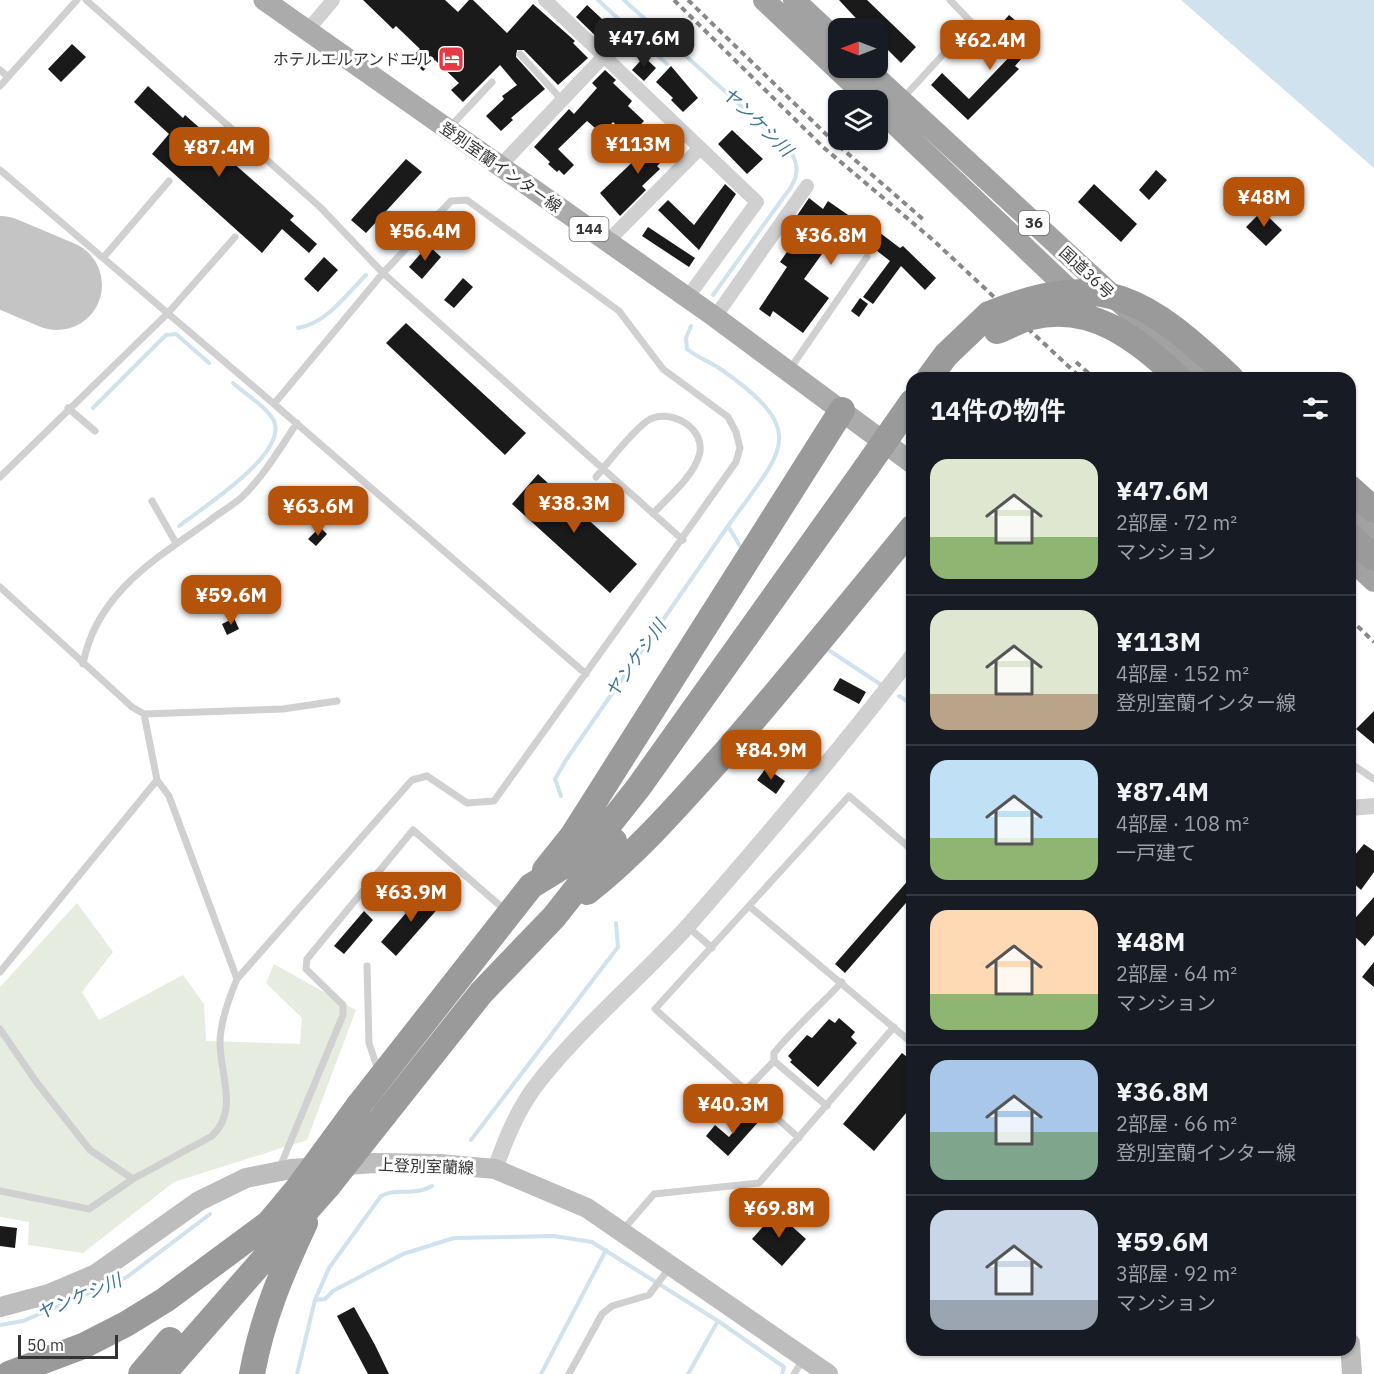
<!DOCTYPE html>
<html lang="ja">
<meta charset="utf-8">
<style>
body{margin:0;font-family:"IBM Plex Sans","Noto Sans JP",sans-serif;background:#20242c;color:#f1f3f6;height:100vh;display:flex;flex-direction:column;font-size:22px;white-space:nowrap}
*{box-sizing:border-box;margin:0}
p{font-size:20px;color:#9ea1a6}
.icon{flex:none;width:33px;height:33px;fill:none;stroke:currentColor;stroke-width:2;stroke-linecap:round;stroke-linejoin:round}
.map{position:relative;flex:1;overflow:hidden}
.side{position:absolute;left:906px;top:372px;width:450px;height:984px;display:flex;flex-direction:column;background:#171b24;border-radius:18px;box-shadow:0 2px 4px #0004}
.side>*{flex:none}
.needle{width:39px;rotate:270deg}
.buttons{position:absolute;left:828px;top:18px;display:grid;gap:12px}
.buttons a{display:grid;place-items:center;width:60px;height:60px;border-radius:12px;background:#171b24;box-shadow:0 2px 4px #0004;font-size:30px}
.scale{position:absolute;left:18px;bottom:15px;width:100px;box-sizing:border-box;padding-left:6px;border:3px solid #333;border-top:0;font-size:16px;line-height:21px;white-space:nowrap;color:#333;-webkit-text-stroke:4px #fff;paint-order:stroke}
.price{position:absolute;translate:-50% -51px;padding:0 14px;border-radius:12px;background:#b45309;color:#fff;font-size:20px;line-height:39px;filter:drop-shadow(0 2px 3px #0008)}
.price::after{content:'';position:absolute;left:50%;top:36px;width:18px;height:14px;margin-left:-9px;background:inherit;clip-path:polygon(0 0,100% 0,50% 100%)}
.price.on{background:#222;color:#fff}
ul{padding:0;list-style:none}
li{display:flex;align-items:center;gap:18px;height:150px;padding:0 24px}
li+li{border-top:2px solid #363941}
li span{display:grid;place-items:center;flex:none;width:168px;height:120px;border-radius:18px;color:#555}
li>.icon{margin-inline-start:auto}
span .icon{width:72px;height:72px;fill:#fffc;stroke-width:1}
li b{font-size:26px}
h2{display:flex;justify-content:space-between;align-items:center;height:72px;padding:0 24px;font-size:26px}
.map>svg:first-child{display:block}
.green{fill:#e6ecdf}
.water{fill:#cfe2ee}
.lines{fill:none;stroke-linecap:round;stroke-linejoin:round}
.stream{stroke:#cfe2ee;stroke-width:4}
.runway{stroke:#c4c4c4;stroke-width:90}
.building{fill:#1a1a1a}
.service{stroke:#d0d0d0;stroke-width:7}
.minor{stroke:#d0d0d0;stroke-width:14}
.tertiary{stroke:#d0d0d0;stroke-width:16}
.secondary{stroke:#bdbdbd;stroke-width:20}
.primary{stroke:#ababab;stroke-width:21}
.trunk{stroke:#a2a2a2;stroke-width:22}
.motorway{stroke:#9a9a9a;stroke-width:26}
.rail{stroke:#888;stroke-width:4;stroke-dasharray:6 4.5;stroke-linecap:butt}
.motorway-bridge{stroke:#9a9a9a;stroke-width:26}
.labels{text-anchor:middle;stroke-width:6;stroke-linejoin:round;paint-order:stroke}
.shield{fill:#fff;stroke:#707070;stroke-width:1.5}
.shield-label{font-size:15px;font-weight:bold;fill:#333}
.poi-label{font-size:16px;fill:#333;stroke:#fff;text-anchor:end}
.street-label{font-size:16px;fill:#333;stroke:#fff}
.water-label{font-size:18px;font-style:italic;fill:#3f7597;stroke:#fff}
</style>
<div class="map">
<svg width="1374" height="1374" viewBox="0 0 1374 1374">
<rect width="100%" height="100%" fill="#fff"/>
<path class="green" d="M77 903 113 952 82 992 99 1020 183 975 204 1004 206 1041 300 1044 302 1018 266 983 274 964 356 1010 307 1140 174 1182 83 1253 28 1245 29 1222 0 1217V987Z"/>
<path class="water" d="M1181 0H1374V168Z"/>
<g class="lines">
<path class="stream" d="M598 0 667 64
M624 0 791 151C798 166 799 173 791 187L713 295
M691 326 686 338 687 349C697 357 708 361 719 368 811 432 784 448 728 526L740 546
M298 328C327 323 346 295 366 275
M93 408 166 335 176 334 209 363
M179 526C202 508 288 454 274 421 267 407 245 394 233 383
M830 651 880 684
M899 696 912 704
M561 796 555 779 566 760 728 526
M471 1140 618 947 616 923
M315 1300 325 1299 333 1291 403 1254 454 1238 554 1236 592 1242 718 1321 784 1367 782 1374
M0 1325 23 1321 127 1277 210 1214
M297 1374 315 1300 329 1268 381 1196C398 1187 413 1197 432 1186
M541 1374 606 1250
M688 1374 718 1321"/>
<path class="runway" d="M0 261 57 285"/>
</g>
<path class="building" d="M363 0H445L458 12 469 0H473L507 33 533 4 575 41 573 43 588 58 558 85 524 50H517L516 57 545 89 511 118 513 120 501 131 486 116 504 99 502 96 517 85 500 65 463 102 451 90 459 83 435 60 423 71 410 58 420 49 396 26 393 29Z
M839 0H867L916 47 901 63 878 40V28H865Z
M587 5 615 31 603 43 576 17Z
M1009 15 1038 40 1015 66 1019 69 968 120 931 85 942 73 969 99 1016 50 995 31Z
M72 44 86 57 61 82 48 69Z
M644 57 656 68 644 81 632 70Z
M671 66 698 98 683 112 671 100 673 98 656 82Z
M605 70 616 80 613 83 632 101 628 106 644 121 629 137 613 122 602 134 587 121 558 149 574 165 564 175 559 170 557 172 548 164 550 162 534 147 569 109 574 114 597 88 592 83Z
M148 86 183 118 185 115 235 159 232 162 294 216 290 220 317 244 309 253 282 229 262 253 152 154 169 134 134 102Z
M732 130 763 159 747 174 718 144Z
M664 132 678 145 657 166 660 169 642 186 646 190 620 216 600 193Z
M406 159 422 172 366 233 351 220Z
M1156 170 1167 180 1149 200 1139 190Z
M725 184 736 194 699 250 658 210 668 200 694 225Z
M1094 184 1137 224 1121 242 1078 202Z
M809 198 823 209 828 201 861 224 863 220 900 248 903 246 936 278 925 290 901 266 873 304 863 297 890 261 844 225 838 224 832 232 826 227 813 248 822 254 804 279 829 298 803 333 773 311 770 317 759 309 787 267 780 262 789 249 795 253 808 236 792 223Z
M1262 211 1282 230 1266 246 1246 227Z
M648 227 695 258 689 267 642 236Z
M428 245 441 257 422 279 409 267Z
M324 257 338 270 318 292 304 279Z
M463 278 473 287 454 308 444 300Z
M860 298 868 304 859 317 851 311Z
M406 323 526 433 505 455 386 343Z
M538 474 637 564 610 593 512 504Z
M320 527 327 534 316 546 308 539Z
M234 618 239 629 227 635 222 624Z
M840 678 866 692 859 704 833 690Z
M1374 711V744L1356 729Z
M766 768 785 781 776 794 757 780Z
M1364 844 1374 851V872L1361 890 1350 880V861Z
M912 876V896L845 973 835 964Z
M425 891 441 905 396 956 381 942Z
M1374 897V935L1365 946 1352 934 1350 924Z
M364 911 373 920 344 954 334 946Z
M1374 962V987L1362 977Z
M839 1018 855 1032 851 1037 857 1043 818 1087 790 1062 792 1060 788 1056 807 1035 812 1038 829 1019 835 1023Z
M902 1053 912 1061V1106L874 1151 843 1124Z
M750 1112 760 1120 728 1156 706 1136 715 1125 729 1137Z
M776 1212 806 1239 782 1266 752 1239Z
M0 1226 17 1228 15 1248 0 1246Z
M354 1307 375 1345 389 1374H368L337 1316Z"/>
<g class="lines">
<path class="service" d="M86 0 320 207 383 273 683 540
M520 54 562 100
M0 70 8 77
M0 86 77 0
M904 97 972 23 950 0
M449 128 492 82
M0 170 274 404
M103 258 169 181
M790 369 867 257
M68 408 95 431
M0 477 168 313 235 237
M596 477C610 460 630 434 647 421 668 406 708 428 699 456 692 478 668 497 653 514
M152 501 176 543
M0 587 132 707 144 714 283 709 337 701
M83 664C96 594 155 559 209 521 219 513 232 506 242 497 264 476 280 448 297 423
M1350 763 1374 779
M749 906 912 1043
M687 926 712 948
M367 966 369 1043 378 1070
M0 972 157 780
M237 979 412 780 427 776 467 803 494 801C575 689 656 575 736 462L740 448 736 432 728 417 663 369 619 311 467 200 451 201 383 273 274 404 586 674
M0 1029 37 1083 90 1150 133 1179
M774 1061 827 1106
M746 1090 774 1061V1053C795 1027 819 1007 842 982
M799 1138 655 1009 849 796 912 850
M280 1167 343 1015V1005L306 969 307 959 413 830 505 910
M0 1191 89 1209 133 1179 212 1136C239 1111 220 1074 220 1043 220 1022 229 998 237 979L169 796 157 780 144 714
M622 1231 654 1194 759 1183 894 1027
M569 1374 602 1314 612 1306 649 1295 670 1267
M794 1374 804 1358"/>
<path class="minor" d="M545 0 757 202 687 298
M307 31 333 0
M499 167 604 56
M607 242 700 148
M715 317 807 186"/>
<path class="tertiary" d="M1350 808 1374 806
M495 1169C505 1141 516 1113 534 1088 579 1029 638 981 688 926 765 838 841 749 912 656"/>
<path class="secondary" d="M0 1307 49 1294 96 1274 199 1201 246 1178 291 1169 374 1163 440 1164 495 1169 587 1208 828 1374
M1350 1343 1352 1374"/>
<path class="primary" d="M264 0 715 317 912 463"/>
<path class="trunk" d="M764 0 870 100
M794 0 838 41
M866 68 1202 378
M878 108 1082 302
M1350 515 1374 537
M1350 558 1374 581"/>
<path class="motorway" d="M929 378 946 355 989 314
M1350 488 1374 510
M1350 536 1374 558
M545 870 573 835 842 410
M587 892C639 851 681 802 725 753 789 679 850 604 912 528
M359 1105 531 886 588 851 638 788 866 468
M385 1114 481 993 554 917 614 841
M9 1374 83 1346 126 1324 165 1300 269 1223 299 1187
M141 1374 170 1340
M163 1374 328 1186
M252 1374C262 1319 281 1274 305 1223"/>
<path class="rail" d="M674 0 823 147 933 240 1081 378
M688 0 831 139 925 221
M1076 362 1094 378
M1350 619 1374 642"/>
<path class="motorway-bridge" d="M989 314C1104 267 1147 300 1231 378
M997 331C1008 327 1020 320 1031 317 1093 302 1137 340 1179 378
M866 468 912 402
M328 1186 385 1114
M299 1187 359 1105"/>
</g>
<defs>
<symbol id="hotel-square" viewBox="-11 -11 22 22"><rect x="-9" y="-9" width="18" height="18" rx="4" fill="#e63946" stroke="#fff"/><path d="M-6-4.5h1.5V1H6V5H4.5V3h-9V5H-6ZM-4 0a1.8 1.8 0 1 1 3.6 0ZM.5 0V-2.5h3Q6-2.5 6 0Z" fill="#fff"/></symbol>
</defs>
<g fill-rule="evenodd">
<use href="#hotel-square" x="436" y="44" width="30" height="30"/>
</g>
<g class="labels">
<g class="shield">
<rect x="1019" y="211" width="30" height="24" rx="4.5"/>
<rect x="569.5" y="217" width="39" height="24" rx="4.5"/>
</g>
<g class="shield-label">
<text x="1034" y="228">36</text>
<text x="589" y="234">144</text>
</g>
<g class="poi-label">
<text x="432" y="65">ホテルエルアンドエル</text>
</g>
<g class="street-label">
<text transform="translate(501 167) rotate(35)" y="6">登別室蘭インター線</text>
<text transform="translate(1087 272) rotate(43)" y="6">国道36号</text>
<text transform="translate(426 1166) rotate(2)" y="6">上登別室蘭線</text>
</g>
<g class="water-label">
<text transform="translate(757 122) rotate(44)" y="6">ヤンケシ川</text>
<text transform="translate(636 659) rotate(-55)" y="6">ヤンケシ川</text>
<text transform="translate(79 1297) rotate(-23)" y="6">ヤンケシ川</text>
</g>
</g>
</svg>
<div class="buttons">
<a><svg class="needle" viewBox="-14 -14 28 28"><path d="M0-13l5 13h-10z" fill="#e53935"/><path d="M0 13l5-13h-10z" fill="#9ea1a6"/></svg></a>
<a><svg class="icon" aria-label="layers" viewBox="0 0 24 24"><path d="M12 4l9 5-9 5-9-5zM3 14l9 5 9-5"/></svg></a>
</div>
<div class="scale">50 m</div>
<b class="price on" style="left:644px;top:69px">¥47.6M</b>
<b class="price" style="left:990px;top:71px">¥62.4M</b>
<b class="price" style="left:638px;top:175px">¥113M</b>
<b class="price" style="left:219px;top:178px">¥87.4M</b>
<b class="price" style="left:1264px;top:228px">¥48M</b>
<b class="price" style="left:425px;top:262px">¥56.4M</b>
<b class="price" style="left:831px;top:266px">¥36.8M</b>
<b class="price" style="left:574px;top:534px">¥38.3M</b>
<b class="price" style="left:318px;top:537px">¥63.6M</b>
<b class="price" style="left:231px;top:626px">¥59.6M</b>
<b class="price" style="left:771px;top:781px">¥84.9M</b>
<b class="price" style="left:411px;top:923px">¥63.9M</b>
<b class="price" style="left:733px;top:1135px">¥40.3M</b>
<b class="price" style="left:779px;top:1239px">¥69.8M</b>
<section class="side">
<h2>14件の物件<svg class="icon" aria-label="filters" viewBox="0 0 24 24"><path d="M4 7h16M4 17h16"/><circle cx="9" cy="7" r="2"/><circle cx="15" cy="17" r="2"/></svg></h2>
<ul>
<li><span style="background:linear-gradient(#dfe7d0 65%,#8fb573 0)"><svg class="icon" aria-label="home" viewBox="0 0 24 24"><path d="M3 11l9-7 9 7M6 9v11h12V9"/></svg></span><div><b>¥47.6M</b><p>2部屋 · 72 m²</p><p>マンション</p></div></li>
<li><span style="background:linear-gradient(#dfe7d0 70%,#b9a48a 0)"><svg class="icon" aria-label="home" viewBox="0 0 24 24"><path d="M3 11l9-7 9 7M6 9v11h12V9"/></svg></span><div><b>¥113M</b><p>4部屋 · 152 m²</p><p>登別室蘭インター線</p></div></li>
<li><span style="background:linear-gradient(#bfe0f5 65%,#8fb573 0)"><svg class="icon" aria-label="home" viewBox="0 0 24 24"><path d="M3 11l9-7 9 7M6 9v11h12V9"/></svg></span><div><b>¥87.4M</b><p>4部屋 · 108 m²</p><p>一戸建て</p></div></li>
<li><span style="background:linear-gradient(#ffd9b3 70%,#8fb573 0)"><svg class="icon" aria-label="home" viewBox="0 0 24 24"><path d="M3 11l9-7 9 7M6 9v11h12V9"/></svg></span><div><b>¥48M</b><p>2部屋 · 64 m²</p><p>マンション</p></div></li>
<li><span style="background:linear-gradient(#a9c7e8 60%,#7fa58c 0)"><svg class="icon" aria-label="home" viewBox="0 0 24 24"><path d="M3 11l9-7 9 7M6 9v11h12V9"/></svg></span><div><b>¥36.8M</b><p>2部屋 · 66 m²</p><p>登別室蘭インター線</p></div></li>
<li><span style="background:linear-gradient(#c9d6e8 75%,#9aa5b1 0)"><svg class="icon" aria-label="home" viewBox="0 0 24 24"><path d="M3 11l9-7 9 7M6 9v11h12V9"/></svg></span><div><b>¥59.6M</b><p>3部屋 · 92 m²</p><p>マンション</p></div></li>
</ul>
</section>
</div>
